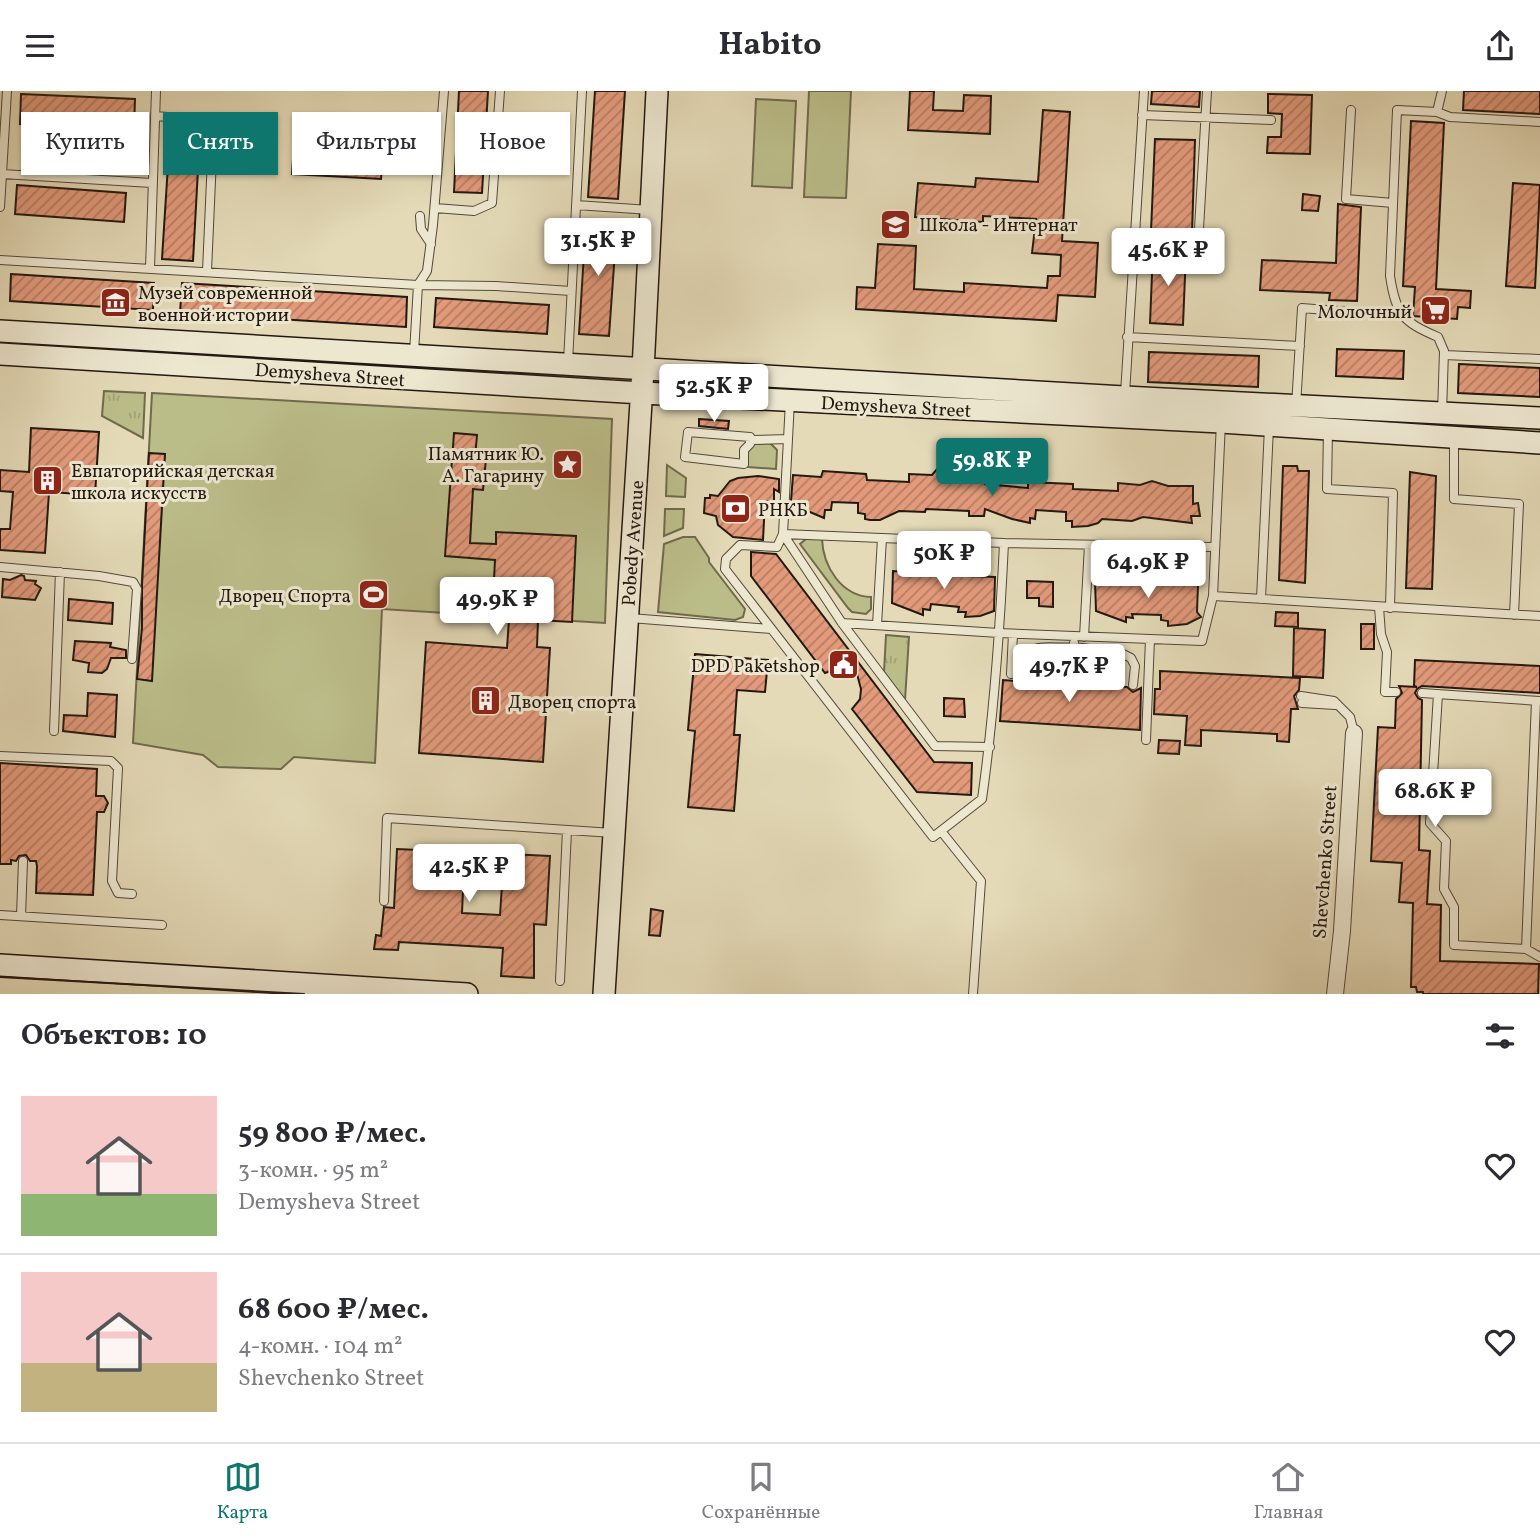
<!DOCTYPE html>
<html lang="ru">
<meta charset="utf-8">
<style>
body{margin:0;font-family:Vollkorn,serif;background:#f2f2f3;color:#2b2b33;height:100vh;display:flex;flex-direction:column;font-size:26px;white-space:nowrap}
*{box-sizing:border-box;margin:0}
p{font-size:23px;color:#7c7c81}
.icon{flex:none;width:38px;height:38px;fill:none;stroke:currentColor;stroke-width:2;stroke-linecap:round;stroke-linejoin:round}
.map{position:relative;height:903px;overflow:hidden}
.panel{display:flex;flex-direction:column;background:#fff;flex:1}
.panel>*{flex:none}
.hud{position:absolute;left:21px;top:21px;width:700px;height:63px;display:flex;gap:14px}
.price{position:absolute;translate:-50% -60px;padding:0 16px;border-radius:7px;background:#fff;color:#222;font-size:23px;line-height:46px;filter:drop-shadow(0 2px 4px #0008)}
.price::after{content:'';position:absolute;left:50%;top:42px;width:21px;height:16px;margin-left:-10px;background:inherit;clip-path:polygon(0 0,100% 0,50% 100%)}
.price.current{background:#0f766e;color:#fff}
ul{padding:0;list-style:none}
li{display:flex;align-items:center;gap:21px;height:175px;padding:0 21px}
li+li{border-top:2px solid #e1e1e2}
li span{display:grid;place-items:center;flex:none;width:196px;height:140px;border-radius:0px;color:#555}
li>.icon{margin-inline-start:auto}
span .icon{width:84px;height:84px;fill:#fffc;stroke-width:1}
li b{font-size:30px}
h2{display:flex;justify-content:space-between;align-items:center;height:84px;padding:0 21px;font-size:30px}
.chip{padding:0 24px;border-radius:0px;background:#fff;box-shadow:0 2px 5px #0004;font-size:24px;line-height:63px}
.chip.current{background:#0f766e;color:#fff}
header{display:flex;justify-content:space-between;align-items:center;height:91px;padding:0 21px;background:#fff;font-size:32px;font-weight:700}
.dock{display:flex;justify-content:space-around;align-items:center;height:98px;border-top:2px solid #e1e1e2;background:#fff;font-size:19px;color:#7c7c81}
.dock a{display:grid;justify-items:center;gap:4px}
.dock .current{color:#0f766e}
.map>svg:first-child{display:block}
.grass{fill:#bbbd89;stroke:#706a4d;stroke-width:2}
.park{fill:url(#park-tufts);stroke:#706a4d;stroke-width:2}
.building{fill:url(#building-hatch);stroke:#241811;stroke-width:2;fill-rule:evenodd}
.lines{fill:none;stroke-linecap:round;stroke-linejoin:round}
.lane-casing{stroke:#54483a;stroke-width:10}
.street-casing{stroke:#54483a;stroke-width:18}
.secondary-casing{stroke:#241811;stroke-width:24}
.lane{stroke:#ede7d0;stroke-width:8}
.street{stroke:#ede7d0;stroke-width:16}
.secondary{stroke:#ede7d0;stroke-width:21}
.tram{stroke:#241811;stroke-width:2}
.labels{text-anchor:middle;stroke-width:6;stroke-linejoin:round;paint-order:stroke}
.poi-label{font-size:19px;fill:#241811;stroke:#ede7d0;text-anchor:start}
.street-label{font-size:19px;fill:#241811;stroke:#ede7d0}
</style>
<header><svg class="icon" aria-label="menu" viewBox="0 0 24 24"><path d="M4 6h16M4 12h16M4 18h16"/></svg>Habito<svg class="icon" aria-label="share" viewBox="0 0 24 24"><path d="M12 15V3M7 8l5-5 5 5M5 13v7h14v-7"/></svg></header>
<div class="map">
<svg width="1540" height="903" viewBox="0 0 1540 903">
<defs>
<pattern id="park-tufts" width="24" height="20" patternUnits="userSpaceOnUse" patternTransform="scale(1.75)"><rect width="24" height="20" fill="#bbbd89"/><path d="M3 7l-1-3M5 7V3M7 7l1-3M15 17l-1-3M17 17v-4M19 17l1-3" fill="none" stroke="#a1a275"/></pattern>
<pattern id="building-hatch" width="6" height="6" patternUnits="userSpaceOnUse" patternTransform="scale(1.75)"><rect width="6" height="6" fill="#e29a7b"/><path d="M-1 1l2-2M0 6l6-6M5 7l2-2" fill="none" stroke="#b77d63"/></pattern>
</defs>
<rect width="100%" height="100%" fill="#e4dab7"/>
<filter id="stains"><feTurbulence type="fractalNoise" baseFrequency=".00286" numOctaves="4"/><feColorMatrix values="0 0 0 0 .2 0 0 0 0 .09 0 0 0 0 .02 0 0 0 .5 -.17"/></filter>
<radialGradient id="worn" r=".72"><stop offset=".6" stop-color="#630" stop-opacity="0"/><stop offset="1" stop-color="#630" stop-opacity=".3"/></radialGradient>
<path class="grass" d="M809 0H851L846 107 804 106Z
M756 8 796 10 792 97 752 95Z
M0 246 608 284V292L0 255Z
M680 289 1540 334V342L679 297Z
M152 302 612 328 605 532 382 518 375 672 294 666 281 678 218 676 203 664 133 652Z
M770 352 777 359 776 378 748 376 744 373 750 353Z
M667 374 686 387 685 406 666 405Z
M665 418H684L683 437 664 445Z
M683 446H695L709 467V471L745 518 743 526 735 529 658 521 664 453Z
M806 448H822C823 475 841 505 871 506V518L866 523 852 521 848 517 800 453Z"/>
<path class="park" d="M104 300 145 302 143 347 102 325Z
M886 544 909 546 905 609 884 581Z"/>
<path class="building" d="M459 0H488L482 102 454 101Z
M595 0H625L618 108 588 106Z
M910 0H934L933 19 963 20 964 4 991 5 990 43 908 39Z
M1152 0H1200L1199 16 1151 13Z
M1464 0H1540V23L1463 19Z
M21 3 135 8 134 38 20 33Z
M1268 3 1312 4 1310 63 1267 62 1268 46H1281L1282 23 1268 22Z
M1043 19 1070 21 1062 150 1098 152 1095 206 1058 204 1056 230 856 218 857 196 875 197 878 153 916 155 914 198 964 201V192L1047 197 1048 185H1060L1061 164 1032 162 1036 128 983 125V131L915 126 918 92 975 96 976 87 1038 91Z
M1411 30 1444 32 1436 198 1471 200 1470 217 1458 216 1457 228 1413 225 1415 196 1403 195Z
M1155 48 1195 49 1192 142 1187 141V148L1154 146V140H1151Z
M294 53 383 58 381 88 292 83Z
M169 58 199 60 193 170 162 168Z
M1513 92 1540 94 1535 197 1506 195Z
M17 94 126 102 124 131 15 123Z
M1303 103 1320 105 1318 120 1302 119Z
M1338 113 1361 116 1357 210 1329 209 1330 202 1260 199 1262 169 1336 172Z
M586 130 617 132 609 245 579 243Z
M1153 159 1186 161 1183 234 1150 232Z
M11 183 154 192 153 219 10 210Z
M182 192 407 206 406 236 180 222Z
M436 207 549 214 547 243 434 236Z
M1337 258 1404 260 1403 288 1336 285Z
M1149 261 1259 265 1258 296 1148 291Z
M1459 273 1540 277V306L1458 302Z
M699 328 729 330 728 338 699 335Z
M31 337 99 341 95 404 49 401 45 462 0 459V438H10L13 401 0 400V379L29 381Z
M454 342 477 344 475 367 486 368 483 399 473 398 470 452 496 453V441L576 445 572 531 538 529 537 556 550 557 543 671 419 662 426 551 507 557 509 528 492 527 495 469 445 465Z
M149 362 165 363 152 590 137 588 142 537V494Z
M1283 375H1297L1298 380H1309L1305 492 1279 489Z
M938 377H949L962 385 986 387 985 393 1028 397V391L1073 393V398L1118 400V392L1140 394 1152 390 1168 395H1193V413L1198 412 1200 425H1191L1192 432 1143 426 1132 430 1102 428 1098 432 1088 435 1072 436V430H1066V421L1036 419 1035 428 1030 427V432L1012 428 985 418 984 425H969V420L926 418 925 421 899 420 880 429H870L865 428V423L858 422V412L832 411 831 419H825L824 427 803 418 791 410 793 384 821 386 823 380 866 383 867 389 909 391V383L932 384Z
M1410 381 1436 385 1432 498 1406 497Z
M758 385 779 388V401L774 398V410H765L763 449 733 446 718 434 716 425 704 422 705 407H710V404L718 405 730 390 738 387Z
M751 461 776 463 934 671 972 672 971 704 917 701 852 618 860 608 861 598 857 583 839 577 825 582 751 485Z
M923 477 968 480V485L995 486 994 520 980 525 965 526 966 521H958L959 516 931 513 930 519 923 518V524L892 512 893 480 923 482Z
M21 484 24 485 25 489 36 490 35 493 41 497 35 509 2 506 3 488 10 489Z
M1124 486 1168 488 1169 494H1198L1197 521 1201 526 1187 533 1168 535V530L1161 529V524L1132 523 1133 527 1126 526V531L1096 520 1095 491 1124 492Z
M1027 490 1053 491V516L1039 515V507H1027Z
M69 508 113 512 112 533 68 529Z
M1276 521 1298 522V536L1275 535Z
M1361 533H1374V558H1361Z
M1294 537 1325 539 1323 587 1293 585Z
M75 550 111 552 110 556 126 559V567H111L107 578 102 582 88 581 89 572 73 569Z
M695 563 768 569 765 601 737 599 734 644H740L734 720 688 716 695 640 688 639Z
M1415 569 1540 575V602L1422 595 1417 598 1415 602 1418 607 1422 609 1419 759 1430 760 1427 813 1441 814 1440 870 1539 873 1538 903H1423V901H1417L1416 896H1411L1413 812 1399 811 1402 772 1371 770 1378 636 1395 637 1396 608 1402 602 1399 595 1417 596 1414 595Z
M1025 577 1030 578 1029 583 1040 584V591L1127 596 1133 601 1141 597 1140 639 1000 630 1003 589 1015 590 1018 581Z
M1160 580 1300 587 1299 599 1294 605 1298 618H1291L1289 651 1277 650V643L1201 639V655L1185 654 1187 625 1154 623 1155 598H1160Z
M88 602 117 604 115 646 63 640 64 624 87 625Z
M944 607 964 608 965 626 944 625Z
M1159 649 1180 650 1179 663 1158 662Z
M0 672 97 678 96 705H104L108 712 104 721H97L93 804 36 802 37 775 36 770H30L26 764 19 765 16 770 11 769V773H0Z
M397 758 550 765 546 834 534 833V887L501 885 503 857 399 851 398 859 374 858 376 844 381 845 384 816 394 817ZM464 777 503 779 500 824 462 822Z
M651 818 663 820 660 845 649 844Z"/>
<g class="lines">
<defs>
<path id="lane" d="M1351 19 1346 108 1393 112
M1437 21 1450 26 1540 31
M1142 24 1271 29
M155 25 192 28 211 38 213 44 207 180
M2 83 152 92
M576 114 650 119
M0 116 7 0
M435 117 474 120 492 112 500 0
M420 125 421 138 431 153
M1134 152 1198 155 1207 0
M0 169 418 194 496 195 571 200
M150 177 156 0
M1127 246 1300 255
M414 262 418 194 427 180 433 134 444 0
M1444 264 1540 268
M568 271 582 0
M1125 303 1144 0
M790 310 783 443 842 532 935 655 990 656
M1296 315 1302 217 1362 222
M1442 322 1444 260 1438 246C1403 231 1396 224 1390 185L1397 19 1437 21 1442 0
M1328 338 1327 398 1393 402 1390 517
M688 341 750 346V353L744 359V373L685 366Z
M750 349 788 348
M1454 349V408L1519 413 1514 524
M1004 452C1000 538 994 623 982 708L933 746 725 478 726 468 740 454 777 456 783 443 1004 452 1213 456
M0 476 99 485 133 491 137 498 132 568
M1213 505 1540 525
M1261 508 1269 336
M1379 516 1381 543 1387 561 1385 601H1396
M630 527 771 538
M842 532 999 542 1202 550 1213 505 1221 331
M877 534 882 447
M1084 546 1089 454
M1074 556 1121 562 1131 567 1135 575 1133 594
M1019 575C1030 548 1050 559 1074 556V552
M1011 583 1013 543
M1422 602 1540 610
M1438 603 1430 732 1446 750 1444 798 1454 816V854L1526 858 1540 866
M1301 605 1334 610 1350 626 1354 642
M1302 612 1335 614
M54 640 60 481
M1146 649 1150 548
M0 665 111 670 118 677 112 790 118 802 132 803
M941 740 981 790 973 903
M384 810 387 727 613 742
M0 824 162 834
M21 825 23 770
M1526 858 1536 610
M560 890 567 739"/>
<path id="street" d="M1335 903 1342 840 1354 642"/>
<path id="secondary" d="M0 240 1124 306 1540 327
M0 263 642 302 1221 331 1540 352
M0 874 467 903
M604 903 643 279 657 0"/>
</defs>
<use href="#lane" class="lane-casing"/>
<use href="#street" class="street-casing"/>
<use href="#secondary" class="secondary-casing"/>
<use href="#lane" class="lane"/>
<use href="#street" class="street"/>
<use href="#secondary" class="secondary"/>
<path class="tram" d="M0 886 304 903"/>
</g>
<defs>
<symbol id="school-square" viewBox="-11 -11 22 22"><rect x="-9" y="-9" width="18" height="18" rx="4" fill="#8f2418" stroke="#ede7d0"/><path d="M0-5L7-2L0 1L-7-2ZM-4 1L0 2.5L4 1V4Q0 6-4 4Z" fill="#fff"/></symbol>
<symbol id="museum-square" viewBox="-11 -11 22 22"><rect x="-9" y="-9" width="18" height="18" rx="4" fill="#8f2418" stroke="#ede7d0"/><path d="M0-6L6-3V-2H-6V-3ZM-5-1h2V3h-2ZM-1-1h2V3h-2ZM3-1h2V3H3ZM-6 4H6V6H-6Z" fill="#fff"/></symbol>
<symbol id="supermarket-square" viewBox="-11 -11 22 22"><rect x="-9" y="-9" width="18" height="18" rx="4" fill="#8f2418" stroke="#ede7d0"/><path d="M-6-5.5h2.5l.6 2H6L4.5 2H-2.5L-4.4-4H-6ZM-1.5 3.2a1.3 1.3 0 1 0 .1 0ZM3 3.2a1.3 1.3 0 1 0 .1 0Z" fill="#fff"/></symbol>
<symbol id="sight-square" viewBox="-11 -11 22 22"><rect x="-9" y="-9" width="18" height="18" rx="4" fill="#8f2418" stroke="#ede7d0"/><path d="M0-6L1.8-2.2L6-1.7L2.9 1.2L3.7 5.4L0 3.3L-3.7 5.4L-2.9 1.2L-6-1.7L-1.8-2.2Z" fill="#fff"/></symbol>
<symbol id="building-square" viewBox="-11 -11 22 22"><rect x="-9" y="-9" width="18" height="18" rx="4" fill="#8f2418" stroke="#ede7d0"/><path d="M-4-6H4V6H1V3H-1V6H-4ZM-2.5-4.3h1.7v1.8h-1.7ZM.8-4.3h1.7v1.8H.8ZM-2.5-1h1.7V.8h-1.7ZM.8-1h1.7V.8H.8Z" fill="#fff"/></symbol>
<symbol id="bank-square" viewBox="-11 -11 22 22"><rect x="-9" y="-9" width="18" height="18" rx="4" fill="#8f2418" stroke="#ede7d0"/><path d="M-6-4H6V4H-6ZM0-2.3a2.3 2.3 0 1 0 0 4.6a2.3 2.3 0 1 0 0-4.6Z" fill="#fff"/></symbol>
<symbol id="stadium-square" viewBox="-11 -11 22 22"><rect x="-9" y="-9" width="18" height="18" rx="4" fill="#8f2418" stroke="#ede7d0"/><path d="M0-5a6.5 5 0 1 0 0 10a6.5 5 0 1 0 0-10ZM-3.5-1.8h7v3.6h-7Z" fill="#fff"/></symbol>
<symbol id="civic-square" viewBox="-11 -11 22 22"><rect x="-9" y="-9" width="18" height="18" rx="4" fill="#8f2418" stroke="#ede7d0"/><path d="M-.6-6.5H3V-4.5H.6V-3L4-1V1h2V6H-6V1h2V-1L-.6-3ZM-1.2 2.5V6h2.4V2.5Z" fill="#fff"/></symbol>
</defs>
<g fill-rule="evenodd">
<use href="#school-square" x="878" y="116" width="35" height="35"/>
<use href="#museum-square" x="98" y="194" width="35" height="35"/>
<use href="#supermarket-square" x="1418" y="202" width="35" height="35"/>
<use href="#sight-square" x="550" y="356" width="35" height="35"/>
<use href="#building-square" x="30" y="372" width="35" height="35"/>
<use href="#bank-square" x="718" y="400" width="35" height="35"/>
<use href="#stadium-square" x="356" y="486" width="35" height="35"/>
<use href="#civic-square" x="826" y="556" width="35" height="35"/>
<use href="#building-square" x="468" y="592" width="35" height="35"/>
</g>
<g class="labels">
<g class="poi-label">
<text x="919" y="140">Школа - Интернат</text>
<text x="138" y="208">Музей современной<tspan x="138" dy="22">военной истории</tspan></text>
<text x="1412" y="227" text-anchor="end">Молочный</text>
<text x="544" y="369" text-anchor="end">Памятник Ю.<tspan x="544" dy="22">А. Гагарину</tspan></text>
<text x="71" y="386">Евпаторийская детская<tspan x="71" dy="22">школа искусств</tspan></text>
<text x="758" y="425">РНКБ</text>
<text x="351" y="511" text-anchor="end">Дворец Спорта</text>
<text x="820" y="581" text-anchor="end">DPD Paketshop</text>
<text x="508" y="617">Дворец спорта</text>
</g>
<g class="street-label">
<text transform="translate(330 283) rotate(4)" y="7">Demysheva Street</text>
<text transform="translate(896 315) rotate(3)" y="7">Demysheva Street</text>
<text transform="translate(632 452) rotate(-86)" y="7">Pobedy Avenue</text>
<text transform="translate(1324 771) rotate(-86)" y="7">Shevchenko Street</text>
</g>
</g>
<rect width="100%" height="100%" filter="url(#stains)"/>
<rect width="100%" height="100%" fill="url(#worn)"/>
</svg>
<b class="price" style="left:598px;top:187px">31.5K ₽</b>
<b class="price" style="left:1168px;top:197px">45.6K ₽</b>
<b class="price" style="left:714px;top:333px">52.5K ₽</b>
<b class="price current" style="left:992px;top:407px">59.8K ₽</b>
<b class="price" style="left:944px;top:500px">50K ₽</b>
<b class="price" style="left:1148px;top:509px">64.9K ₽</b>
<b class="price" style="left:497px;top:546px">49.9K ₽</b>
<b class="price" style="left:1069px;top:613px">49.7K ₽</b>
<b class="price" style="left:1435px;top:738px">68.6K ₽</b>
<b class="price" style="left:469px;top:813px">42.5K ₽</b>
<div class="hud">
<a class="chip">Купить</a>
<a class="chip current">Снять</a>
<a class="chip">Фильтры</a>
<a class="chip">Новое</a>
</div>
</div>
<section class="panel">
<h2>Объектов: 10<svg class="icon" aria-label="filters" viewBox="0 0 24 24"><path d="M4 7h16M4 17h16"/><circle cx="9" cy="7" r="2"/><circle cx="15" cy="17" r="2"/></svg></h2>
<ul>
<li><span style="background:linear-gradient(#f6c9c9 70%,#8fb573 0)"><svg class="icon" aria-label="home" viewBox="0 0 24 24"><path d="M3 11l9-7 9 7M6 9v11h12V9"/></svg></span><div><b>59 800 ₽/мес.</b><p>3-комн. · 95 m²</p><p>Demysheva Street</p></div><svg class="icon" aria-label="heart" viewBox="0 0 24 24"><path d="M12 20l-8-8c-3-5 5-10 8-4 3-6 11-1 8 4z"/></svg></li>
<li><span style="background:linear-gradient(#f6c9c9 65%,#c2b280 0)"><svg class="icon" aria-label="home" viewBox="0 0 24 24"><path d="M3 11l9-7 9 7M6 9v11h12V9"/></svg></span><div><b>68 600 ₽/мес.</b><p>4-комн. · 104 m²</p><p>Shevchenko Street</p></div><svg class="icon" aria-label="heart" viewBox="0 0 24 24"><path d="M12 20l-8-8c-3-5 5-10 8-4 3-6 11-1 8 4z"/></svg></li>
</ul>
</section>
<nav class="dock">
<a class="current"><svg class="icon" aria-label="map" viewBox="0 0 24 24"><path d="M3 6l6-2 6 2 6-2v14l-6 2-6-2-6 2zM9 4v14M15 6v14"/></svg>Карта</a>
<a><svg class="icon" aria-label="saved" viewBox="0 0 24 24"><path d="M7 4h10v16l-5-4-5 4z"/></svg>Сохранённые</a>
<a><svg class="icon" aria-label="home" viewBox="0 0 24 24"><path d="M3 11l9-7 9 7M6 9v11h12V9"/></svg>Главная</a>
</nav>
